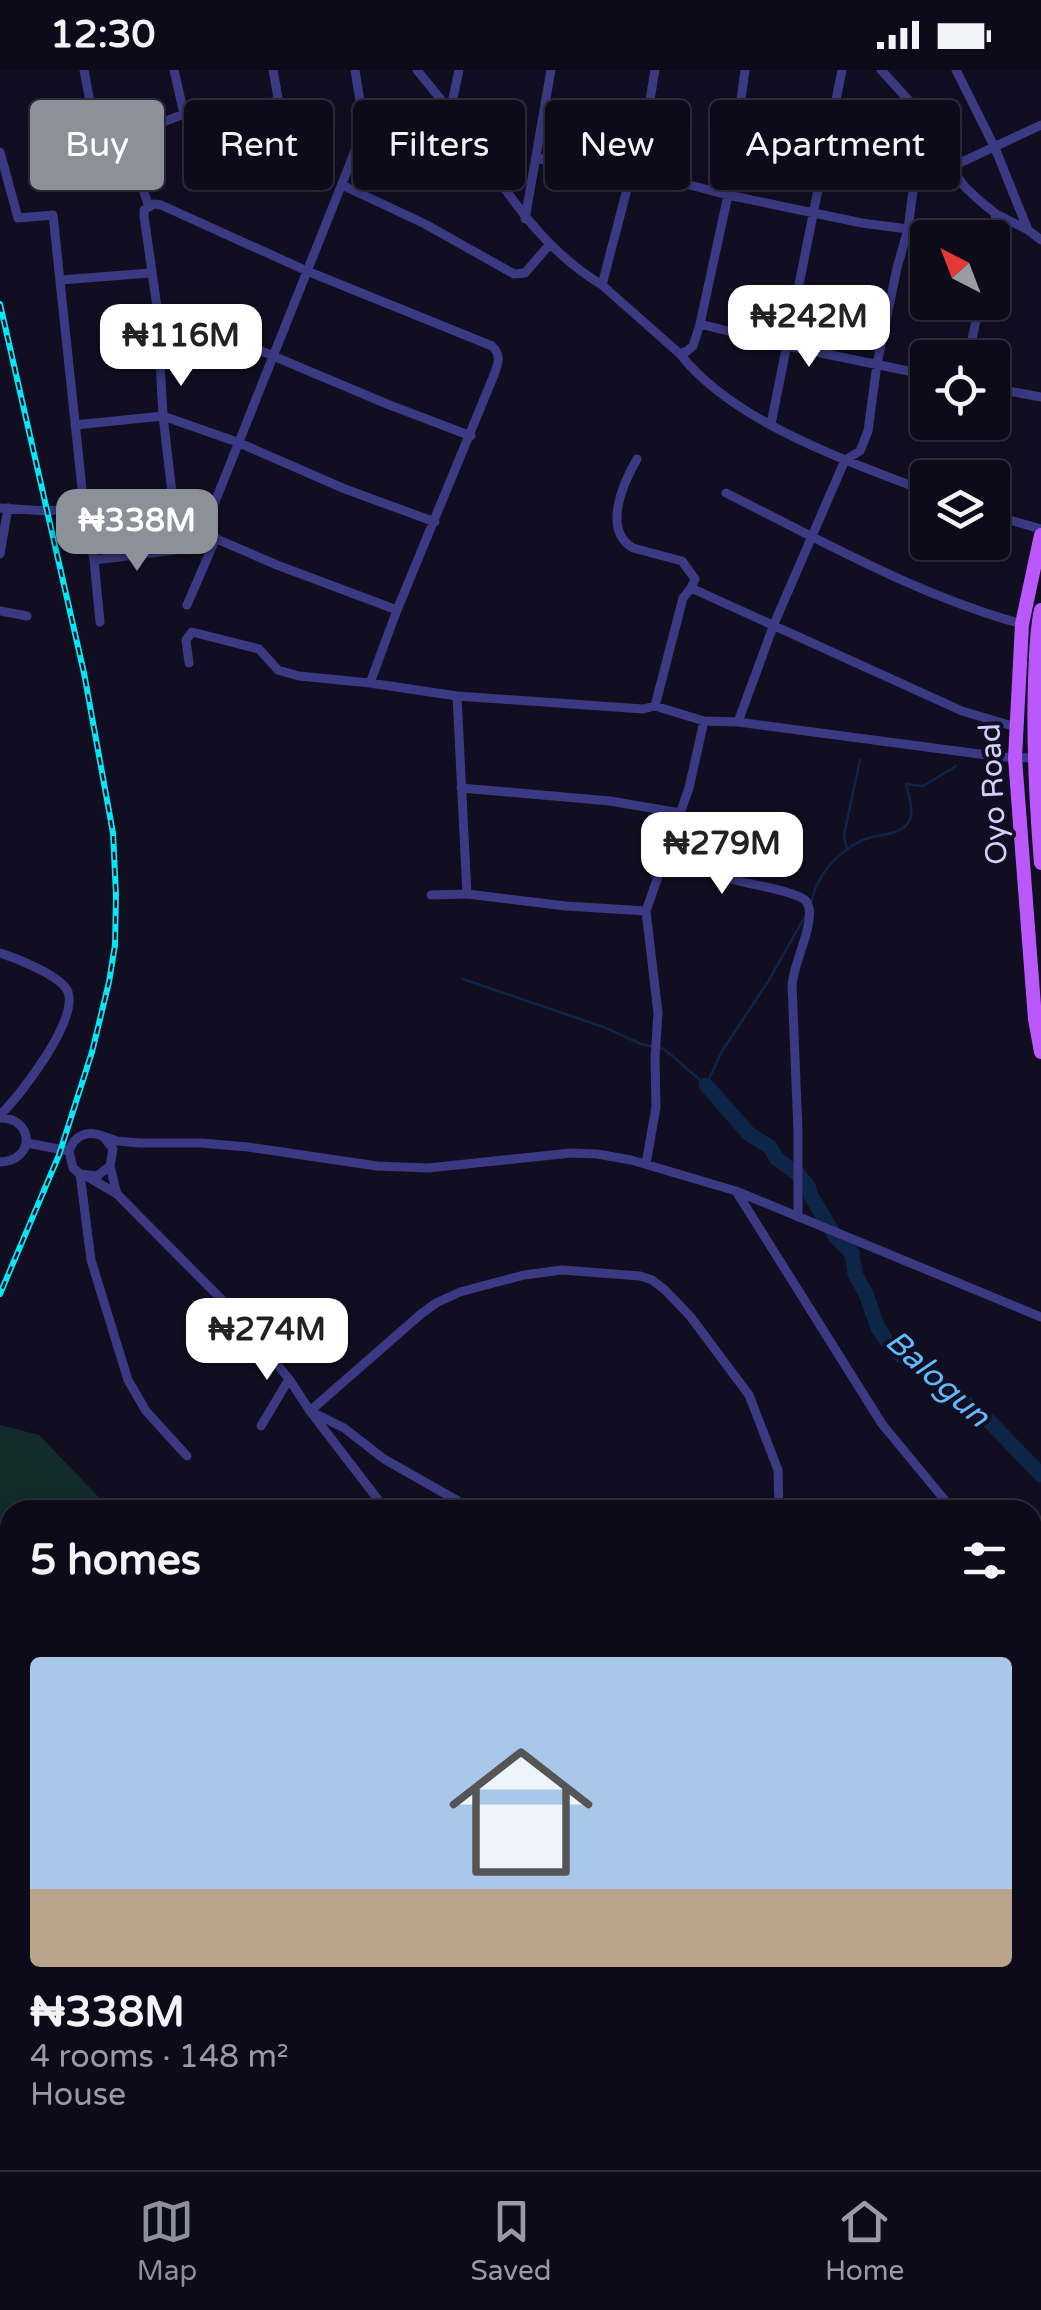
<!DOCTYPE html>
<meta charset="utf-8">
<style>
body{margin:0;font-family:"Varela Round",sans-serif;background:#161323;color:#f1f3f6;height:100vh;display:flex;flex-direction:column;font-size:38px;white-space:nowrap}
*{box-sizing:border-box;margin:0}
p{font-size:32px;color:#9a9aa2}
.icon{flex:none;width:55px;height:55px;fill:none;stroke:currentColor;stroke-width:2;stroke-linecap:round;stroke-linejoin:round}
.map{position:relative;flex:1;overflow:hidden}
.side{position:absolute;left:0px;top:1430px;width:1042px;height:670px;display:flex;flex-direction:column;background:#0d0a1a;border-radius:30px 30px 0 0;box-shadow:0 5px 15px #0003,0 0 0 2px #2d2b39}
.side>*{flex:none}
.top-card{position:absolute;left:30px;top:30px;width:982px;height:90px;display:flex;gap:20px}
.needle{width:65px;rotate:318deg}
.controls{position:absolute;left:910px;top:150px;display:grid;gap:20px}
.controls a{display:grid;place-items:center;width:100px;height:100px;border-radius:10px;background:#0d0a1a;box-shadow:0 5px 15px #0003,0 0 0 2px #2d2b39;font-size:50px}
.price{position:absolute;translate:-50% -85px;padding:0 22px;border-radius:20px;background:#fff;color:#222;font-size:32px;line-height:65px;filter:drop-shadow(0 2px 5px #0008)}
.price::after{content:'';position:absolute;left:50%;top:60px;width:30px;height:22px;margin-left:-15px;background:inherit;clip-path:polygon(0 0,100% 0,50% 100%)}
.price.selected{background:#8c9099;color:#fff}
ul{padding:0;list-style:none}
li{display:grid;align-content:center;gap:20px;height:530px;padding:0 30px}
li+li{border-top:2px solid #2d2b39}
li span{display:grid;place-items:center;height:310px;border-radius:10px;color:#555}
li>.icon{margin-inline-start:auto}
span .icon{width:180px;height:180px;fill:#fffc;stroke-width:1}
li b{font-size:42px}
h2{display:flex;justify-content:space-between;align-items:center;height:120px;padding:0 30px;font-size:42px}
.pill{padding:0 35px;border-radius:10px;background:#0d0a1a;box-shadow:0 5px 15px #0003,0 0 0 2px #2d2b39;font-size:35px;line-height:90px}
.pill.selected{background:#8c9099;color:#fff}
.status{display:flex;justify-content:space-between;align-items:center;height:70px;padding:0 50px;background:#0d0a1a;direction:ltr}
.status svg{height:28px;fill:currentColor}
.menu{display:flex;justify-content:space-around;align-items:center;height:140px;border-top:2px solid #2d2b39;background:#0d0a1a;font-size:28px;color:#9a9aa2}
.menu a{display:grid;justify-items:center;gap:5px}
.menu .selected{color:#8c9099}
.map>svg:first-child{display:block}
.green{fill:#112c2a}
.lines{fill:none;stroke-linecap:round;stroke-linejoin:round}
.stream{stroke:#0d2547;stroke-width:2.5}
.river{stroke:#0d2547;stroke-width:15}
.street{stroke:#3a3981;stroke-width:9}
.primary{stroke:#ba58fd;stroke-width:14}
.rail-casing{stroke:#03e7f7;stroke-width:6}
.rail{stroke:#110e22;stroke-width:2.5;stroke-dasharray:8;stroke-linecap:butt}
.labels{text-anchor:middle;stroke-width:8;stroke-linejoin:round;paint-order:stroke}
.street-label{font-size:30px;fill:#d3d0fe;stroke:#110e22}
.water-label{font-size:32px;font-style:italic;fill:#5fb9fd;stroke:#110e22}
</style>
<div class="status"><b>12:30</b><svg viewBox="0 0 49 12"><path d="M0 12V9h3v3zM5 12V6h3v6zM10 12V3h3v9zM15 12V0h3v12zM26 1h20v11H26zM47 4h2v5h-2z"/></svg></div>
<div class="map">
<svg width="1041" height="2100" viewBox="0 0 1041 2100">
<rect width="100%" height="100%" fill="#110e22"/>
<path class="green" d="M0 1355 39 1365 111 1440H10V1883L0 1862Z
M112 2090H360L349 2100H117Z
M513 2090H847L855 2100H523Z"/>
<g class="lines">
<path class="stream" d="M847 780 844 765 860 690
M810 836C813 828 814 820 818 813 828 792 850 773 872 767 885 764 900 764 908 753 916 741 908 726 906 714L923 716 956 696
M463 909 606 958 641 974 664 979 706 1015 722 981 769 910 807 843
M702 2090 709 2100"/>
<path class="river" d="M706 1015 749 1064 770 1077 777 1089 798 1104 808 1116 811 1126 835 1166 852 1183 855 1204 866 1224 878 1258 887 1271 899 1284 945 1316 989 1351 1041 1405"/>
<path class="street" d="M84 0 96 64 99 69 135 63 184 44 274 32 278 28 273 0
M174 0 184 44
M417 0C428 14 440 28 451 42 498 106 532 173 602 215L680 284 687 281 693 276 700 254 728 125 745 0
M881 0 925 48 923 70 951 97 965 117 980 131 996 144 1028 160 1041 170
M956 0 995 78 1028 160
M450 42 459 0
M135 63 139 107 149 137
M0 82 18 148 53 145 84 437 94 490 100 552
M537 88 581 96 632 100 728 125 862 153 908 159
M951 97 1041 55
M342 115 425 154 514 204 525 203 550 174
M525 149 551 0
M992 168 996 144
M61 210 150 203
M602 215 632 100 643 71 655 0
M157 237 387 334 471 366
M700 254 787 276 928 305
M680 284C734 353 848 391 928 422
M968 288 980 232
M992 318 1041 327
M771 354 842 0
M75 355 163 346 237 372 345 419 435 452
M637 389C623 413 602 460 633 478L682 491 695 509 691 518 683 528 655 636
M726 423C822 471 919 526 1022 554
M0 438 47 441 84 437
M992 445 1041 459
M175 451 277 495 397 540
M203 462 359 71 363 50 355 0
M0 484 8 438
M94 490 176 480 177 466 163 346 157 237 144 146V140L154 134 161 135 307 201 492 276C502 285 498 294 494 305L397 540 370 613
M691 518 962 641 1016 657
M187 535 216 468
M0 541 27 546
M189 593 186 570 192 562 259 579 278 600 299 606 370 613 457 626 643 639 655 636 704 651 738 652 1002 687 1034 688
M457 626 467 824
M738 652 774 554 845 390 860 381 868 361 877 294 897 198 908 159 914 113 923 70
M461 718 610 731 680 743
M667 779C688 790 708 802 731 809 754 816 778 817 800 827 806 830 807 831 809 838 813 856 794 893 792 915L798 1061V1147
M431 825 467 824 566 836 646 841
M0 883C16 888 62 906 68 922 78 951 20 1026 0 1045
M0 1048C35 1048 35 1091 0 1092
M103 1066 117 1071 140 1073H201L248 1077 377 1096 428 1098 571 1083 597 1084 631 1090 736 1121 1041 1247
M27 1073 69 1081
M646 1094 656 1037 655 988 658 943 646 841 689 718 704 651
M110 1096 117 1124
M80 1104 97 1106 110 1096 113 1079 103 1066C87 1060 75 1065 69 1081L73 1098 80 1104 91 1190 128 1310 146 1341 187 1386
M88 1107 117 1124 235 1243 289 1309 310 1341 344 1358 384 1389 458 1431 470 1440
M736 1121 882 1354 953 1440
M261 1356 289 1309
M386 1440 310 1341 421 1244 436 1233 460 1222 524 1205 562 1200 640 1206 652 1210 665 1220 690 1246 749 1325 778 1400 779 1440
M1032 1519 1041 1527
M1032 2076 1041 2065
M1032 2085 1041 2093
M1009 2100 1019 2090"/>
<path class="primary" d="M1041 465 1022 554 1015 688 1035 949 1041 982
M1041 540C1036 563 1036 587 1035 611 1033 672 1036 732 1041 793"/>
<defs>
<path id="rail" d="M0 234 84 603 113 763 116 825 115 875 109 912 92 982 59 1085 0 1224
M0 1905 10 1926
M88 2090 93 2100"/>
</defs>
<use href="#rail" class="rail-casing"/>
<use href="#rail" class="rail"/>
</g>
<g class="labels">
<g class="street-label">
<text transform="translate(993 724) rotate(-93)" y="10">Oyo Road</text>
</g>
<g class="water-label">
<text transform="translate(938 1308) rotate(42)" y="11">Balogun</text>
</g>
</g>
</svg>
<div class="controls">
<a><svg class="needle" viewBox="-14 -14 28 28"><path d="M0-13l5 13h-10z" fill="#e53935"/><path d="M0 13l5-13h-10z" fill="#9a9aa2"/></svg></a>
<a><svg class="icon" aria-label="locate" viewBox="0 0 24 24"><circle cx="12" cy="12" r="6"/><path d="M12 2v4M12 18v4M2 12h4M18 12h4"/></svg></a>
<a><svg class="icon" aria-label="layers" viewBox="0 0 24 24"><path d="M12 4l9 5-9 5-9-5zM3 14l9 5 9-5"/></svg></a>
</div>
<b class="price" style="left:809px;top:300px">₦242M</b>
<b class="price" style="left:181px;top:319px">₦116M</b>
<b class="price selected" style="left:137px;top:504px">₦338M</b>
<b class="price" style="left:722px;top:827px">₦279M</b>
<b class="price" style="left:267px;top:1313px">₦274M</b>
<div class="top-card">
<a class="pill selected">Buy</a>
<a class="pill">Rent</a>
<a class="pill">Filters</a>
<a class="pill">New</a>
<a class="pill">Apartment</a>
</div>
<section class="side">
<h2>5 homes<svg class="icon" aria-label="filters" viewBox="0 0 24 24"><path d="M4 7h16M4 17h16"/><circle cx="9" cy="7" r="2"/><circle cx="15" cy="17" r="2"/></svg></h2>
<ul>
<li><span style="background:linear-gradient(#a9c7e8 75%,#b9a48a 0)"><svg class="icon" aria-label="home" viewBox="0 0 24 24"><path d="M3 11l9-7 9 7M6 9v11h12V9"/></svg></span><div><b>₦338M</b><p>4 rooms · 148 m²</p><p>House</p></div></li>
</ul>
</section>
</div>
<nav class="menu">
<a class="selected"><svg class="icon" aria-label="map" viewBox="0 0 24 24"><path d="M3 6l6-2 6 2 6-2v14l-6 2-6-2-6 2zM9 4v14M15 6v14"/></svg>Map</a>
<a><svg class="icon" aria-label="saved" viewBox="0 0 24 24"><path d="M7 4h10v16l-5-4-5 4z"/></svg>Saved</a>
<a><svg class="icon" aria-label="home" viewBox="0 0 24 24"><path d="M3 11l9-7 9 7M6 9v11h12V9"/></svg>Home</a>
</nav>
